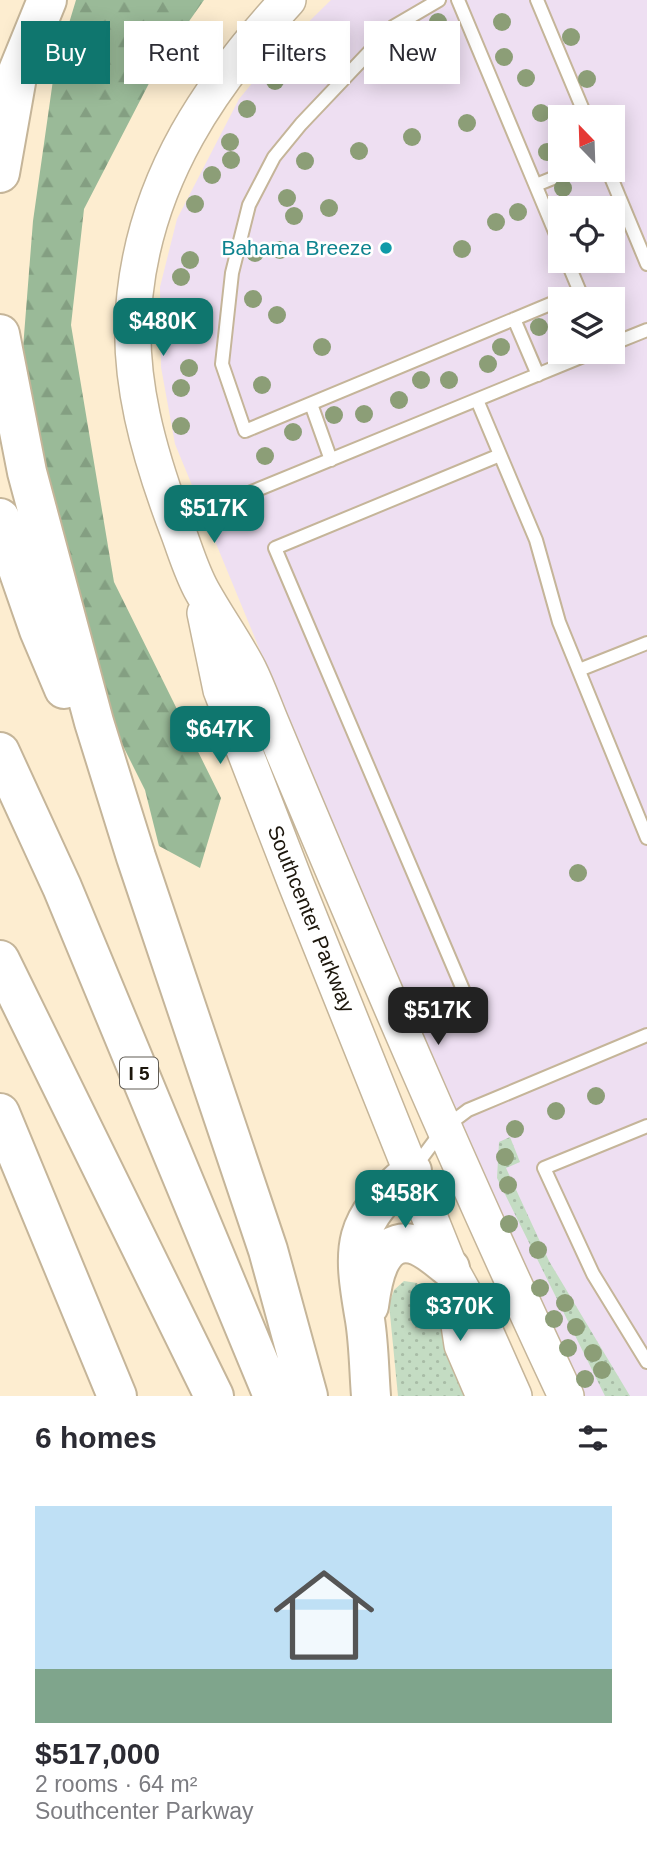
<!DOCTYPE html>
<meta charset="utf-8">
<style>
body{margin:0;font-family:Arial,sans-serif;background:#f2f2f3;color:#2b2b33;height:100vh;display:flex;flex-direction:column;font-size:26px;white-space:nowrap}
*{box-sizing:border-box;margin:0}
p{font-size:23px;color:#7c7c81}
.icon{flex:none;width:38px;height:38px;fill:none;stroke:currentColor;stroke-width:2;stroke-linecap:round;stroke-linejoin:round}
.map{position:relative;height:1396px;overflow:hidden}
.panel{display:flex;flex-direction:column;background:#fff;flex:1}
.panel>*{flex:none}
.banner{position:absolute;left:21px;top:21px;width:606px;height:63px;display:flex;gap:14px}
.needle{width:46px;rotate:337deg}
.tools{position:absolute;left:548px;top:105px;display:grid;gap:14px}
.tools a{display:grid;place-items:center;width:77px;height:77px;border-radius:0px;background:#fff;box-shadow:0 4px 18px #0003;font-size:35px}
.price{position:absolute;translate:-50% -60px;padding:0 16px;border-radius:14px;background:#0f766e;color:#fff;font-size:23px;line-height:46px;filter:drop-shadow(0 2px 4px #0008)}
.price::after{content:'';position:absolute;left:50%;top:42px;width:21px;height:16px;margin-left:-10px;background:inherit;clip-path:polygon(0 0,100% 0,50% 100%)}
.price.active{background:#222;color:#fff}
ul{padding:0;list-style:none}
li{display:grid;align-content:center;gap:14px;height:371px;padding:0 35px}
li span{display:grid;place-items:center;height:217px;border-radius:0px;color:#555}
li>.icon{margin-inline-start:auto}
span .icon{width:126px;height:126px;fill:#fffc;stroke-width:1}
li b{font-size:30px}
h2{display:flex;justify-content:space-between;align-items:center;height:84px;padding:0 35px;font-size:30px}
.chip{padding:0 24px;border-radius:0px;background:#fff;box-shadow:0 4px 18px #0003;font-size:24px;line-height:63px}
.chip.active{background:#0f766e;color:#fff}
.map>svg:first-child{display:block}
.commercial{fill:#eedff2;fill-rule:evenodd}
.grass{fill:url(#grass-dots)}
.forest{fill:url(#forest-firs)}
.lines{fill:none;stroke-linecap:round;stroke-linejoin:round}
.service-casing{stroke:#c5b599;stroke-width:16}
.secondary-casing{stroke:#c5b599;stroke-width:38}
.motorway-casing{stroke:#c5b599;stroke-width:42}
.service{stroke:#fff;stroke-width:12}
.secondary{stroke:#fff;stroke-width:35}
.motorway{stroke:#fff;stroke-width:38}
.tree{fill:#8c9e77}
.culture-dot{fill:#0f9aa8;stroke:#fff;stroke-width:2.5}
.labels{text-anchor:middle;stroke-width:5;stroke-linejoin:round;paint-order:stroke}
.shield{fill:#fff;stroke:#605c55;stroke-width:2}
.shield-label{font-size:19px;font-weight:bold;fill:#1c160c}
.culture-label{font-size:21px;fill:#0d838f;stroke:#fff;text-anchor:end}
.street-label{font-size:21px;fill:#1c160c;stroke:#fff}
</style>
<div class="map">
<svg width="647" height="1396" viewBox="0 0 647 1396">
<defs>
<pattern id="grass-dots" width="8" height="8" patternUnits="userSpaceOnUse" patternTransform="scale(1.75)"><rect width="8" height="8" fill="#c4dcc3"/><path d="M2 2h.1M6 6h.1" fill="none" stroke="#a8bca6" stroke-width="1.8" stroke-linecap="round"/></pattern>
<pattern id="forest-firs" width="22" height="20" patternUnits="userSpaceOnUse" patternTransform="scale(1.75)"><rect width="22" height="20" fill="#9aba98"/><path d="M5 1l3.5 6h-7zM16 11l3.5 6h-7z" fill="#849f82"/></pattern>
</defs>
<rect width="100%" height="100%" fill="#fdedd0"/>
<path class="commercial" d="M331 0H647V1396H585L484 1194 175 444 161 367 160 287 177 219 239 99 279 51ZM560 117H612V170H560ZM560 208H612V261H560ZM560 299H612V352H560Z"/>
<path class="grass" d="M510 1137 520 1162 506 1168 549 1261 630 1396H605L497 1178 499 1142Z
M404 1281 417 1283 423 1296 431 1301 471 1396H398L389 1304 394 1290Z"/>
<path class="forest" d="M76 0H204L159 64 84 209 71 325 114 582 221 798 200 868 159 846 145 790 115 730 55 539 22 361 33 221 54 73Z"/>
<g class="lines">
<defs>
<path id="service" d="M439 0 393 27 301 124 274 157 249 205 232 273 222 364 245 431 560 300
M458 0 560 244
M537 0 586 117
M608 170 647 264
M536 185 573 170
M562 299 580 292 567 261
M514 319 538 375
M612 344 647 330
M477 400 536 540 559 622 647 838
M311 404 331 460
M176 523 593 352
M579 670 647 643
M470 1006 275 548 500 455
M647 1126 544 1168 593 1274 647 1362
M415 1167 444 1128 468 1110 647 1035"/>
<path id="secondary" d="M288 0C210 85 148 176 135 294 125 376 150 458 179 534 186 553 192 573 202 591 217 618 235 643 249 670 257 686 263 703 270 720 365 947 461 1173 566 1396
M205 613 221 690 296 884 450 1268 486 1333 514 1396
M454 1292 462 1345 484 1396"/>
<path id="motorway" d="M0 173 18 71 47 0
M0 334 27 472 94 722 136 857 268 1250 308 1396
M0 518 39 630 64 689
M0 752 62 887 273 1396
M0 960 214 1396
M0 1113 117 1396
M369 1306C372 1284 378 1237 412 1244 426 1247 439 1260 450 1268
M371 1396C369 1371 369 1345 365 1320 352 1245 351 1222 412 1171"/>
</defs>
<use href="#service" class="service-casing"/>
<use href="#secondary" class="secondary-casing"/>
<use href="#motorway" class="motorway-casing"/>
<use href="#service" class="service"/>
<use href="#secondary" class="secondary"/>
<use href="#motorway" class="motorway"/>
</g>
<g class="tree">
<circle cx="438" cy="22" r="9"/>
<circle cx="502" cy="22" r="9"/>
<circle cx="420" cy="31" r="9"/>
<circle cx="571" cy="37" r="9"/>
<circle cx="297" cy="55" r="9"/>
<circle cx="504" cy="57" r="9"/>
<circle cx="379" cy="63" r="9"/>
<circle cx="295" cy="75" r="9"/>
<circle cx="526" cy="78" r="9"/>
<circle cx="587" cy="79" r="9"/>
<circle cx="275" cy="81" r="9"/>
<circle cx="247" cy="109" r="9"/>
<circle cx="541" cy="113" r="9"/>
<circle cx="467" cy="123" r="9"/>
<circle cx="412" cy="137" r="9"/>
<circle cx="230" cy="142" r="9"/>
<circle cx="359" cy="151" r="9"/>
<circle cx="547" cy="152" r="9"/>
<circle cx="231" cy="160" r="9"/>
<circle cx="305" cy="161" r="9"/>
<circle cx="212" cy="175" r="9"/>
<circle cx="563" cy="188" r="9"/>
<circle cx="287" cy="198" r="9"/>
<circle cx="195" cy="204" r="9"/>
<circle cx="329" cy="208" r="9"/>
<circle cx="518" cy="212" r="9"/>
<circle cx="294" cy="216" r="9"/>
<circle cx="496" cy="222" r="9"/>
<circle cx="462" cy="249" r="9"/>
<circle cx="280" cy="250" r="9"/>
<circle cx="255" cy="253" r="9"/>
<circle cx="190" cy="260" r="9"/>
<circle cx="181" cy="277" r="9"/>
<circle cx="253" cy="299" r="9"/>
<circle cx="174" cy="311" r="9"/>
<circle cx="277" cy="315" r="9"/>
<circle cx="539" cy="327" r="9"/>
<circle cx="322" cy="347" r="9"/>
<circle cx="501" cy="347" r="9"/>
<circle cx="488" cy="364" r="9"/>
<circle cx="189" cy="368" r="9"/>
<circle cx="421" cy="380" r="9"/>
<circle cx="449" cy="380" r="9"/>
<circle cx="262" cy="385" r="9"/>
<circle cx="181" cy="388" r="9"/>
<circle cx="399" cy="400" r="9"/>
<circle cx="364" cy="414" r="9"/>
<circle cx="334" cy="415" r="9"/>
<circle cx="181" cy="426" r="9"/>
<circle cx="293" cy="432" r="9"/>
<circle cx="265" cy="456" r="9"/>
<circle cx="578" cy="873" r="9"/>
<circle cx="596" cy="1096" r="9"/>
<circle cx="556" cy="1111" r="9"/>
<circle cx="515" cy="1129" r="9"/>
<circle cx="505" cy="1157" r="9"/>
<circle cx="508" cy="1185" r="9"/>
<circle cx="509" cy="1224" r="9"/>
<circle cx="538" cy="1250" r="9"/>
<circle cx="540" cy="1288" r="9"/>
<circle cx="565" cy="1303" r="9"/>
<circle cx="554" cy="1319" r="9"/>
<circle cx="576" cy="1327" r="9"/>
<circle cx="568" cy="1348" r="9"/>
<circle cx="593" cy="1353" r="9"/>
<circle cx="602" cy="1370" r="9"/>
<circle cx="585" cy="1379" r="9"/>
</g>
<circle class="culture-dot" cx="386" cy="248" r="7"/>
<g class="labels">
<rect class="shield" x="120" y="1057.5" width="38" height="31" rx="5"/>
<g class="shield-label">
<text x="139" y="1080">I 5</text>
</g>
<g class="culture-label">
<text x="372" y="255">Bahama Breeze</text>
</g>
<g class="street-label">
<text transform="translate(311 919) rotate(68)" y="7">Southcenter Parkway</text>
</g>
</g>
</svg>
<div class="tools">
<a><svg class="needle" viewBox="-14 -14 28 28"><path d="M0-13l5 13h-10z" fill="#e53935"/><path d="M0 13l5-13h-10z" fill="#7c7c81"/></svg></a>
<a><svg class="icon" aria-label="locate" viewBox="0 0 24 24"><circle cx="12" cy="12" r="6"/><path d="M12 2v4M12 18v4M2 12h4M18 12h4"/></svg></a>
<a><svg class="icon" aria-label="layers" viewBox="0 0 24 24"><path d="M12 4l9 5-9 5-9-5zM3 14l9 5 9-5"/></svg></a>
</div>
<b class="price" style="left:163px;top:358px">$480K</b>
<b class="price" style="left:214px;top:545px">$517K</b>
<b class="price" style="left:220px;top:766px">$647K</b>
<b class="price active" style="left:438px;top:1047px">$517K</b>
<b class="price" style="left:405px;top:1230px">$458K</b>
<b class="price" style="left:460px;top:1343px">$370K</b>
<div class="banner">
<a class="chip active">Buy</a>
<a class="chip">Rent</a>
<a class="chip">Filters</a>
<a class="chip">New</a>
</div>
</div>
<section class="panel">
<h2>6 homes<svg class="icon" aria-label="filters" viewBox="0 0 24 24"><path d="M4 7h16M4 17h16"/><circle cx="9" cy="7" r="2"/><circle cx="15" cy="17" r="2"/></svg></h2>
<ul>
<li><span style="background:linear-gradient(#bfe0f5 75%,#7fa58c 0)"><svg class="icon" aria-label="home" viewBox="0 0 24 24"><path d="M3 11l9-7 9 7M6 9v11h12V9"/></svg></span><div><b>$517,000</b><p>2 rooms · 64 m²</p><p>Southcenter Parkway</p></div></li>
</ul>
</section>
